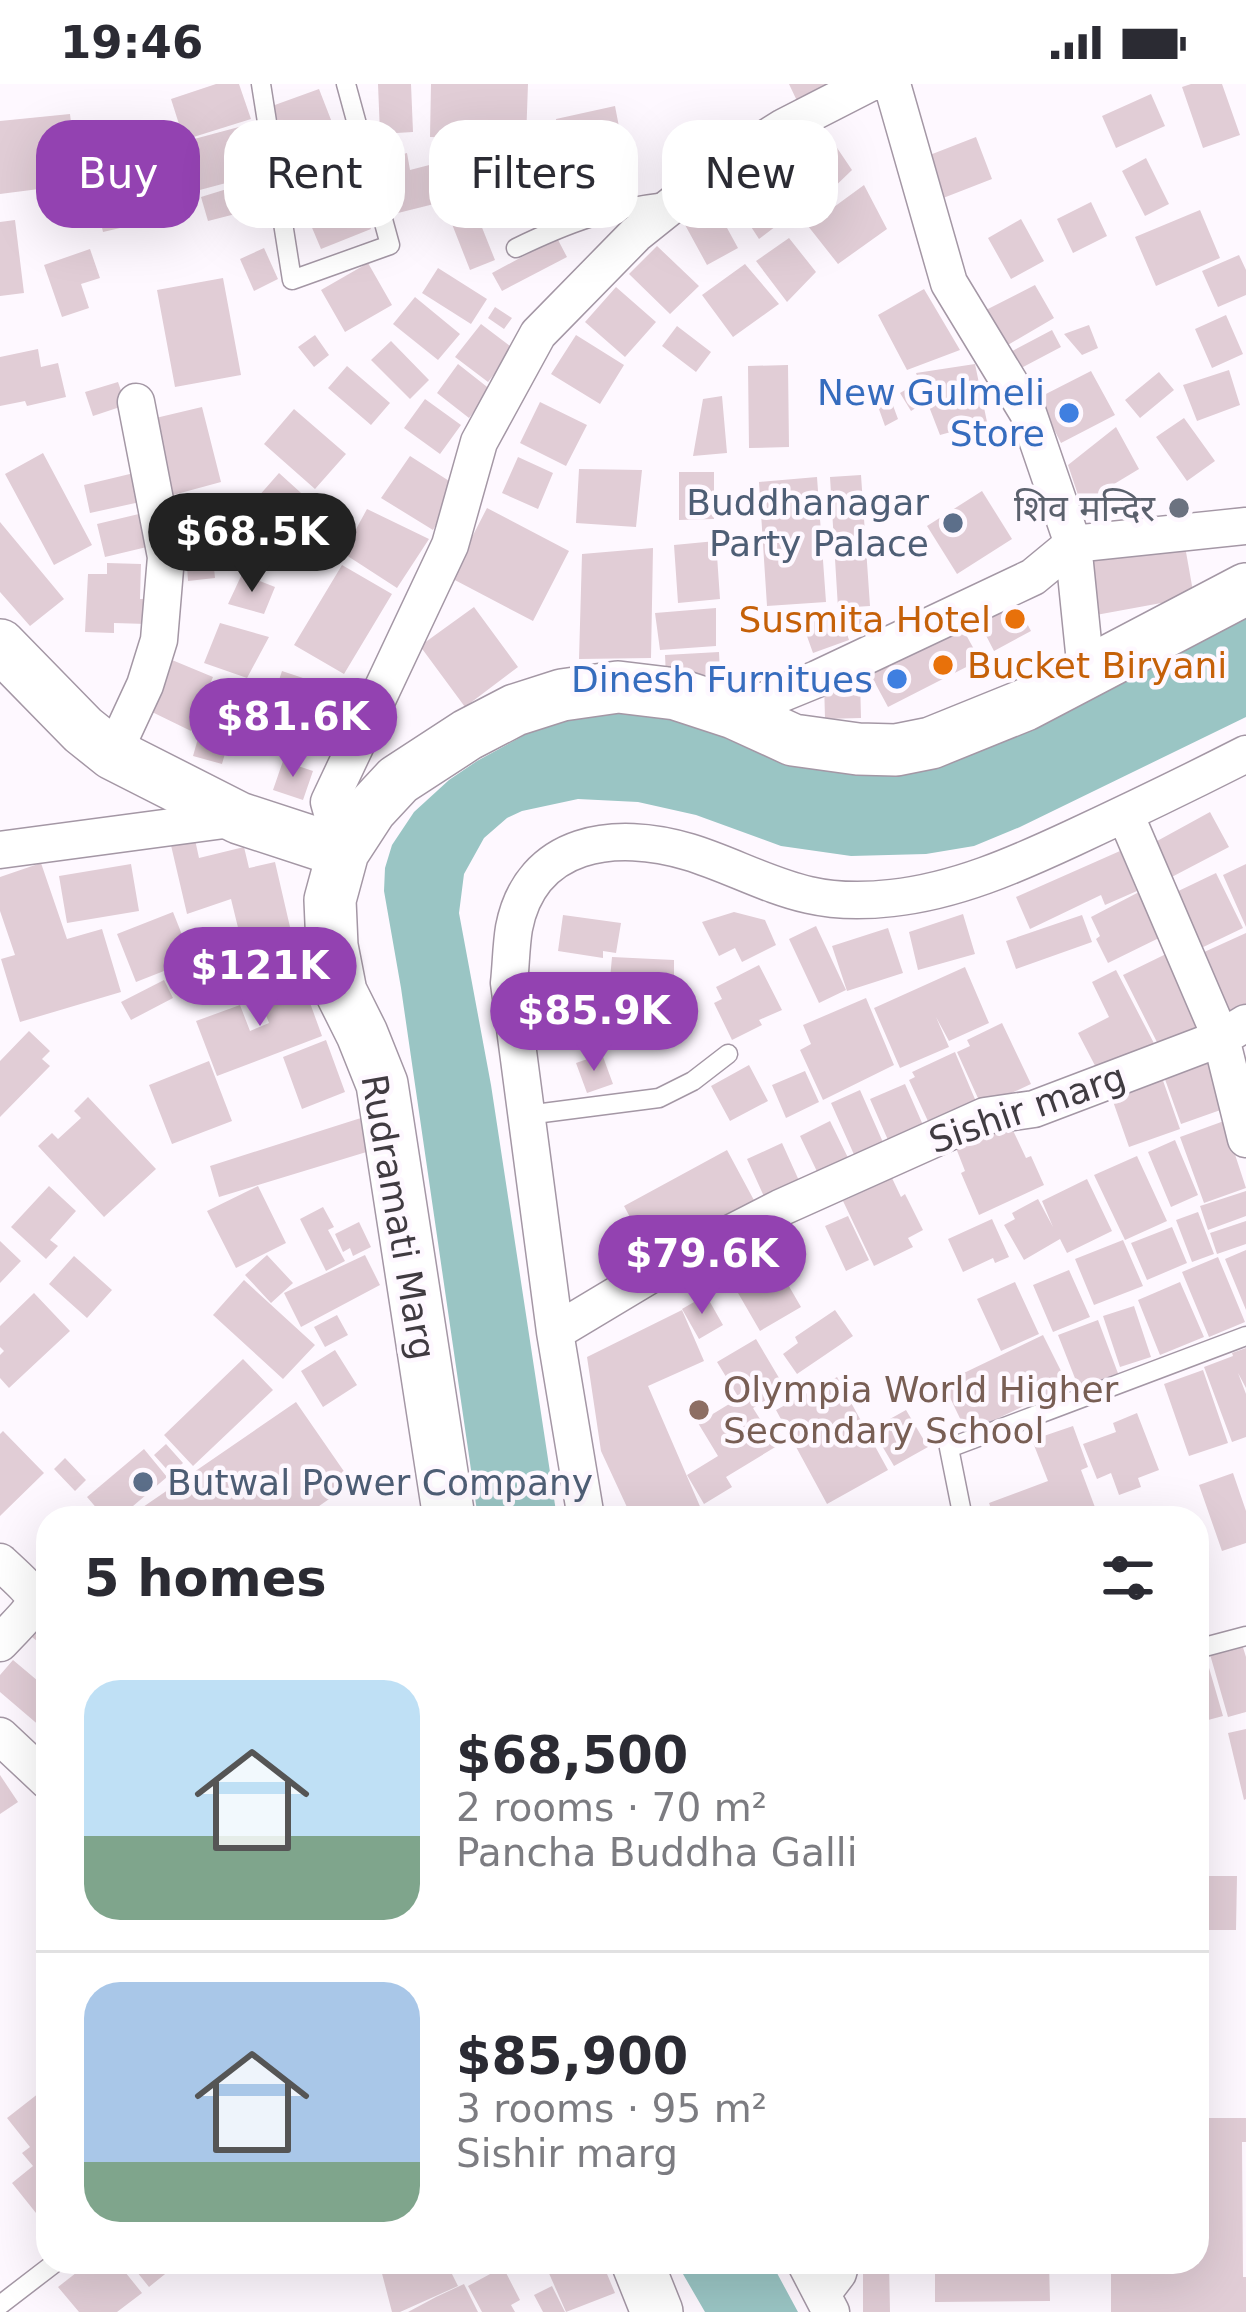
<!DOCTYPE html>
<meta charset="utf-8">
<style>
body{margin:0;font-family:"DejaVu Sans","Noto Sans Devanagari",sans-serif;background:#f7f7f7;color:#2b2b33;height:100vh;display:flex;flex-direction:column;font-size:45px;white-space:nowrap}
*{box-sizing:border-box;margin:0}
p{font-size:39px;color:#7c7c81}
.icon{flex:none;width:66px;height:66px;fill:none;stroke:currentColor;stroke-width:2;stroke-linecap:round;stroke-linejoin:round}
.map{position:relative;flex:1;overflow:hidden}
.sheet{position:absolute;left:36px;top:1422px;width:1173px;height:768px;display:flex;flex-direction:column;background:#fff;border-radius:36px;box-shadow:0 12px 48px #0002}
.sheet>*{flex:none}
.banner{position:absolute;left:36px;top:36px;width:1176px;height:108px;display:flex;gap:24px}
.price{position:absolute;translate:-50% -102px;padding:0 27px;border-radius:42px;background:#9342b1;color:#fff;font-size:39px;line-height:78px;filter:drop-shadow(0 3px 6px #0008)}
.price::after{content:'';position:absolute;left:50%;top:72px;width:36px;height:27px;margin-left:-18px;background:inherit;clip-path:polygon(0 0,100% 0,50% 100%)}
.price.current{background:#222;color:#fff}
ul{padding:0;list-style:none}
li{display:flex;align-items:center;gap:36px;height:300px;padding:0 48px}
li+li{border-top:3px solid #e1e1e2}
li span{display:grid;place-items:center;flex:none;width:336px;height:240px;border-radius:36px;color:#555}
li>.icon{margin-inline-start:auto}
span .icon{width:144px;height:144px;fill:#fffc;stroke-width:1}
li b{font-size:51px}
h2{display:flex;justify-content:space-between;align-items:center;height:144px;padding:0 48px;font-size:51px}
.tag{padding:0 42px;border-radius:36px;background:#fff;box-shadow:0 12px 48px #0002;font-size:42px;line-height:108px}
.tag.current{background:#9342b1;color:#fff}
.status{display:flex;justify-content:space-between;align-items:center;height:84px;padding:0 60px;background:#fff;direction:ltr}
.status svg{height:33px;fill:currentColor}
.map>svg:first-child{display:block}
.water{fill:#9ac5c4}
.building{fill:#e1cdd6}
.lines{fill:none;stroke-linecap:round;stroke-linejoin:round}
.lane-casing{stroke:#a497a5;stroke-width:21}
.street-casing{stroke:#a497a5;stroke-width:39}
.secondary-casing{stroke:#a497a5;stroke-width:54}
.lane{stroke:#fff;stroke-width:18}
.street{stroke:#fff;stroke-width:36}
.secondary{stroke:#fff;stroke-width:51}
.shop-dot{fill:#3f7fe0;stroke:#fef8ff;stroke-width:4.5}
.worship-dot{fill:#6b7280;stroke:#fef8ff;stroke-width:4.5}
.service-dot{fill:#5c6f8a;stroke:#fef8ff;stroke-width:4.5}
.food-dot{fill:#e8710a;stroke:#fef8ff;stroke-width:4.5}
.education-dot{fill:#8d6e63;stroke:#fef8ff;stroke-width:4.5}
.labels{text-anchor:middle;stroke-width:9;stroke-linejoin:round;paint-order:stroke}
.shop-label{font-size:36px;fill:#366cbe;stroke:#fef8ff;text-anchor:end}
.service-label{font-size:36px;fill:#4e5e75;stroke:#fef8ff;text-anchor:end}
.worship-label{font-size:36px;fill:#5b616d;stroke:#fef8ff;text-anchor:end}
.food-label{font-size:36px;fill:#c56008;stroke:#fef8ff;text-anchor:end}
.street-label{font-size:36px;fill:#403b41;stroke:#fef8ff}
.education-label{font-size:36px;fill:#785e54;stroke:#fef8ff;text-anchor:start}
</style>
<div class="status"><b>19:46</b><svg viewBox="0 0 49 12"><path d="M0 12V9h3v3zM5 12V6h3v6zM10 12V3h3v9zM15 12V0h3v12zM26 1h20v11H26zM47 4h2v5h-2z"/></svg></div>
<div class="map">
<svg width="1246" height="2228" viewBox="0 0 1246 2228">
<rect width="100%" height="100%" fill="#fef8ff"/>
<path class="water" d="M1246 534V633L1020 743 974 762 926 770 851 772 781 762 696 731 638 718 578 715 522 727 507 734 484 754 464 790 459 829 491 1001 557 1434H478L401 904 384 807 385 784 392 761 414 728 449 696 477 677 550 637 597 627 632 628 681 636 828 679 1128 590Z
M676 2178H771L798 2228H705Z"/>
<path class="building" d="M216 0H239L251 35 184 56 171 15Z
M378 0H411L413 48 380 50Z
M431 0H528L526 56 430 53Z
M789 0H840L798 19Z
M1191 0H1222L1240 51 1203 64 1182 3Z
M319 5 333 41 286 58 272 22Z
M1151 10 1165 42 1116 64 1102 32Z
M615 22 626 79 561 106 556 35Z
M70 30 78 100 0 110V37Z
M250 40 263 89 196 107 183 58Z
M333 51 347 91 290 110 277 71Z
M829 52 852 86 825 112 798 67Z
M976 53 992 95 938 116 922 74Z
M470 59 482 108 398 129 385 75 407 69 410 86 437 79 434 68Z
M779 59 818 110 759 155 720 95Z
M1146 74 1169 120 1145 132 1122 87Z
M122 93 133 141 103 148 92 100Z
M259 95 267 122 208 137 201 113Z
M353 99 371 145 321 165 302 120Z
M864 101 887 145 838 180 808 142Z
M1091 118 1107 152 1073 169 1057 135Z
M715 122 738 164 707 181 684 139Z
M475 126 495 176 470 186 450 135Z
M1200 126 1220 174 1156 202 1135 153Z
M1021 135 1044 177 1011 195 988 154Z
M15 136 24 209 0 212V138Z
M557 154 567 173 502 207 492 189Z
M789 154 816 188 787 218 756 177Z
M657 162 699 202 670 230 629 190Z
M264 164 278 195 254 207 240 175Z
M90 165 100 194 81 200 89 224 62 233 44 181Z
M1239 171 1246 186V211L1218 223 1202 187Z
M368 179 392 221 345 248 321 206Z
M745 180 779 220 733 253 702 211Z
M438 184 487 215 471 240 422 209Z
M223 194 241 291 175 303 157 206Z
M1035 201 1054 234 1001 265 982 228Z
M616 203 656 238 625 273 585 238Z
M924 205 960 266 907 286 878 231Z
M415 213 460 250 438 276 393 240Z
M495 223 512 234 504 245 488 234Z
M1226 231 1243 270 1212 284 1195 245Z
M481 240 514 265 488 298 455 273Z
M1089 241 1098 264 1082 271 1064 250Z
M677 242 711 268 696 288 662 262Z
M1052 246 1061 263 1008 291 999 274Z
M315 251 329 271 314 283 298 263Z
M576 251 624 281 600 320 551 290Z
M391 257 429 296 410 315 371 276Z
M38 265 41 283 58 279 66 313 27 322 25 317 0 322V273Z
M458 280 491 306 469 334 437 309Z
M975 280 987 338 940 351 916 289Z
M788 281 789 363 749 364 748 282Z
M347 282 390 319 371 341 328 304Z
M1229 286 1240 321 1197 337 1183 301Z
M1091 287 1115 331 1061 359 1038 314Z
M1159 288 1174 306 1140 334 1125 316Z
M118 298 126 321 93 332 85 308Z
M912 302 922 320 911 327 900 309Z
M888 308 898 335 885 342 875 314Z
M722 312 727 369 693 372 703 315Z
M425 315 461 341 440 370 404 344Z
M540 318 587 341 566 382 520 359Z
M202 323 221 398 162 414 143 337Z
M294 325 346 370 315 405 264 360Z
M1184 334 1215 377 1187 397 1156 353Z
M1116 343 1139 385 1081 420 1068 381Z
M43 369 92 461 54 481 5 390Z
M410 372 457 402 433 446 381 414Z
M518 373 553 389 538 425 502 409Z
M579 385 642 386 636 443 576 439Z
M679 388H714V435L679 436Z
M134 389 140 418 90 429 84 401Z
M279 389 321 427 285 466 244 429Z
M861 391 870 522 838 524 830 393Z
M817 393 826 518 767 522 759 398Z
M982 407 1012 455 957 490 927 442Z
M209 415 210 429 221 428 223 450 228 449 231 482 214 484 215 494 188 497 187 482 169 483 175 428 182 427 181 418Z
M487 424 569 467 533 537 451 494Z
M367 425 429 455 397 504 343 469Z
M143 429 151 462 105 473 97 440Z
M0 438 64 515 30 542 0 508Z
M1183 451 1194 513 1096 531 1085 470Z
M716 457 720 515 678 519 674 461Z
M653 464 651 574 579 575 582 470Z
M107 479 141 480 140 515H148L147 540 114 539V549L85 548 88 490H107Z
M342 481 392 510 344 590 294 561Z
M242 490 275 503 264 530 228 520Z
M1011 509 1031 547 994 567 974 528Z
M474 523 518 583 465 623 420 562Z
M716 524V562L660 566 655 529Z
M840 529 849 556 813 569 803 541Z
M876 529 879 548 861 551 858 532Z
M220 539 269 553 247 594 204 579Z
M960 540 980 576 888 623 867 584Z
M719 568 720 590 666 593 665 571Z
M172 576 213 593 191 647 150 627Z
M282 587 327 602 321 617 277 602Z
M860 595 861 634 825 635 824 597Z
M317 639 335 644 324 671 306 666Z
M201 644 230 652 222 680 193 672Z
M283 677 313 687 303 716 273 706Z
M1210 728 1229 763 1166 796 1148 762Z
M194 751 199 774 244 763 249 784 275 778 293 856 244 868 231 815 187 830 170 757Z
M1120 767 1137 807 1105 821 1101 811 1030 845 1016 813Z
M41 779 67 855 102 845 121 908 20 938 1 875 15 871 0 827V793Z
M131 780 139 827 67 839 59 792Z
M1246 780V843L1223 791Z
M1216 789 1243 844 1197 866 1170 811Z
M1139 808 1161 853 1108 879 1096 855 1100 852 1091 833Z
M173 828 192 876 136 898 117 850Z
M734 828 765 836 776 861 742 878 735 864 719 872 702 838Z
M963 830 975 870 918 886 909 848Z
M563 831 621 839 616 869 603 867V874L558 867Z
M1082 831 1092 858 1016 885 1006 857Z
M816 842 846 906 819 919 789 855Z
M888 844 903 889 847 907 832 862Z
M1246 849V922L1218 934 1191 874Z
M1166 870 1205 949 1163 970 1123 891Z
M612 873 674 876V898L610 895Z
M759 881 782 926 759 936 762 941 732 956 714 919 722 915 716 903Z
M965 883 989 939 949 957 936 933 949 963 900 984 874 924Z
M1116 886 1158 967 1102 995 1078 949 1109 933 1092 898Z
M301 894 322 952 217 992 196 937 240 921 250 947 269 939 258 911Z
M164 896 173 914 131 936 121 918Z
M866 914 894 981 823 1016 800 966 811 960 803 941Z
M1002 939 1031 1000 982 1023 957 968 970 962 967 956Z
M29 947 50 967 42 975 50 982 0 1033V977Z
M326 956 345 1008 302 1025 283 973Z
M955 968 980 1027 933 1048 909 996 915 993 912 988Z
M602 970 613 1000 587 1009 576 979Z
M1210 970 1229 1023 1181 1040 1162 987Z
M209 977 232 1037 172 1060 149 1001Z
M749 981 768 1017 730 1037 711 1002Z
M805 987 819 1018 786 1034 772 1001Z
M1160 988 1180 1045 1129 1063 1109 1006Z
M905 1000 930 1057 895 1072 870 1015Z
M860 1006 889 1072 860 1084 831 1019Z
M88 1013 156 1085 104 1133 38 1062 52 1049 58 1055 81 1034 74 1027Z
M364 1033 373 1066 219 1113 210 1082Z
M830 1037 854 1086 823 1100 800 1052Z
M1224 1037 1246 1104 1204 1119 1180 1053Z
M1009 1038 1026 1074 1031 1072 1044 1101 979 1131 961 1089 965 1087 956 1064Z
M1175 1056 1198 1111 1171 1123 1148 1068Z
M782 1059 801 1101 766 1117 747 1075Z
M727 1066 756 1120 653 1176 624 1122Z
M1137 1072 1167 1137 1125 1156 1094 1091Z
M892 1094 901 1113 905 1110 923 1146 908 1154 913 1163 874 1182 843 1117Z
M1087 1095 1112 1147 1067 1169 1060 1155 1024 1176 1004 1141 1015 1135 1012 1129 1038 1115 1053 1143 1042 1117Z
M49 1102 76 1127 50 1156 58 1162 46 1175 11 1143Z
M258 1102 286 1159 236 1184 207 1127Z
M1246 1107V1132L1208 1146 1200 1122Z
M323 1123 334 1143 328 1146 345 1177 326 1187 300 1135Z
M1198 1128 1214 1170 1192 1178 1176 1136Z
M848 1132 869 1176 846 1187 825 1142Z
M992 1135 1009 1173 995 1179 993 1174 963 1188 948 1155Z
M1246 1137V1160L1217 1170 1210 1149Z
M359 1138 371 1163 353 1172 350 1164 343 1168 335 1150Z
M1172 1143 1187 1179 1147 1196 1131 1159Z
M1123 1156 1143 1202 1094 1221 1075 1175Z
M0 1157 21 1177 0 1199Z
M1246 1166V1226L1225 1175Z
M267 1171 293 1199 271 1219 245 1191Z
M365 1171 380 1201 301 1243 284 1209Z
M74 1172 112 1206 87 1234 49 1200Z
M1218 1173 1245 1238 1209 1253 1182 1188Z
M779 1185 801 1223 760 1247 738 1209Z
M1069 1186 1090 1233 1053 1248 1033 1201Z
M244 1196 315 1261 283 1295 213 1231Z
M1015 1198 1039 1250 1001 1267 977 1215Z
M1180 1198 1204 1253 1160 1271 1138 1216Z
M34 1209 70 1247 9 1304 0 1294V1271L4 1267 0 1263V1242Z
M706 1211 723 1241 699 1255 682 1225Z
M1134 1222 1151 1273 1120 1283 1103 1232Z
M682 1226 704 1277 648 1302 705 1434H632L601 1367 587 1273Z
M835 1226 853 1252 797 1290 783 1270 798 1259 795 1253Z
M337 1231 348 1251 325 1263 314 1243Z
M1098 1236 1119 1292 1080 1307 1058 1251Z
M1043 1251 1068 1301 967 1349 943 1299Z
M756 1255 785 1304 753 1324 777 1362 726 1393 732 1403 704 1420 687 1391 718 1372 698 1339 739 1314 717 1278Z
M1246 1264V1304L1238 1289 1246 1310V1353L1232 1358 1204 1283 1233 1272 1232 1269Z
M335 1266 357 1301 323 1323 301 1287Z
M243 1275 273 1306 193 1382 164 1351Z
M1203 1286 1228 1359 1189 1372 1164 1300Z
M837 1293 888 1386 827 1420 776 1326Z
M296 1318 352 1399 302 1434H127Z
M906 1326 928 1363 894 1382 872 1345Z
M1137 1329 1159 1386 1138 1394 1141 1403 1119 1411 1111 1389 1097 1395 1083 1360 1116 1348 1113 1339Z
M1073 1342 1088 1383 1081 1386 1099 1434H994L989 1419 1048 1397 1032 1356Z
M3 1347 44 1389 0 1432V1350Z
M166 1360 183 1379 171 1390 154 1371Z
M144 1365 167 1393 119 1434H105L87 1413Z
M65 1374 86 1396 75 1407 54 1385Z
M1233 1389 1246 1427V1459L1222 1467 1199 1401Z
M48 1531V1566L32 1553Z
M1241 1557 1246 1573V1628L1228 1633 1209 1567Z
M1205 1570 1223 1632 1197 1639V1572Z
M13 1576 38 1597 48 1584V1649L0 1608V1591Z
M1246 1645V1715L1244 1716 1228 1649Z
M0 1691 18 1718 0 1730Z
M1197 1792H1237L1236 1846H1197Z
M48 2002V2144L12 2099 33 2082 22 2069 30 2063 7 2034Z
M1197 2034H1246V2058H1242L1243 2193H1246V2228H1111V2178H1197Z
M90 2178H117L142 2209 117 2228H79L58 2203Z
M129 2178H180L149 2203Z
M379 2178H446L458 2202 400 2228H392Z
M544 2178H602L615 2209 566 2228Z
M863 2178H889L890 2228H863Z
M935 2178H1049L1050 2217 935 2218Z
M503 2183 520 2216 511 2221 515 2228H482L468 2202Z
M464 2200 478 2228H408L436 2213Z
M552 2202 565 2228H543L534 2211Z"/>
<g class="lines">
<defs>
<path id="lane" d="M261 0 292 196 390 161 346 0
M516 164C570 138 606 125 666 118
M527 1031 659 1014 693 997 728 970
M963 1434 949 1364 1246 1252
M1197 1565 1246 1552
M0 2221 56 2178"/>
<path id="street" d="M892 0 949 199 1028 329 1073 460 1086 588
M734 629 817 595 1033 493 1073 460 1246 442
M113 670 145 601 159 556 166 473 136 318
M1125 730 1221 954 1246 1055
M0 766 239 734
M343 768 329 718 450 461 479 358 538 250 636 150 716 86 784 43 868 0
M555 1248 655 1188 780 1124 985 1032 1034 1025 1221 954 1246 939
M586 1434 555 1248 509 899C511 881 511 862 514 844 531 756 616 746 689 768 729 780 768 802 809 811 835 817 866 817 892 814 956 807 1015 781 1073 754 1131 727 1189 699 1246 670
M0 1478C47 1521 41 1515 0 1559
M0 1652 48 1697
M805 2178 831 2228
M822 2210 838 2189 841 2178"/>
<path id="secondary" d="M0 561 83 646 113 670 239 734 343 768
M449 1434 382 1000 362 950 341 908 332 862 330 816 343 768 371 725 398 696 467 651 515 626 562 611 618 603 676 610 734 629 793 656 858 665 896 666 931 659 1025 621 1246 505
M637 2178 657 2228"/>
</defs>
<use href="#lane" class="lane-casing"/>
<use href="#street" class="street-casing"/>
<use href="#secondary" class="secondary-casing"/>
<use href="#lane" class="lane"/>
<use href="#street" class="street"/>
<use href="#secondary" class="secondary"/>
</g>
<g class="shop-dot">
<circle cx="1069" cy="329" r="12"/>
<circle cx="897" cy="595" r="12"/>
</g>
<circle class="worship-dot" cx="1179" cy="424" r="12"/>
<g class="service-dot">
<circle cx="953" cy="439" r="12"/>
<circle cx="143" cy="1398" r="12"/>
</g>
<g class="food-dot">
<circle cx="1015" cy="535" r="12"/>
<circle cx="943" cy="581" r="12"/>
</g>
<circle class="education-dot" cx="699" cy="1326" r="12"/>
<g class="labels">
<g class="shop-label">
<text x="1045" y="321">New Gulmeli<tspan x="1045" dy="41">Store</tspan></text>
<text x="873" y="608">Dinesh Furnitues</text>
</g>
<g class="service-label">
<text x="929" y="431">Buddhanagar<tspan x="929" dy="41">Party Palace</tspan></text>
<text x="167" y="1411" text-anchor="start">Butwal Power Company</text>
</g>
<g class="worship-label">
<text x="1155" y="437">शिव मन्दिर</text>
</g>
<g class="food-label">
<text x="991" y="548">Susmita Hotel</text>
<text x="967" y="594" text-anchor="start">Bucket Biryani</text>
</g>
<g class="street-label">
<text transform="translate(1027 1024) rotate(-19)" y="13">Sishir marg</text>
<text transform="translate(399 1133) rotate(80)" y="13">Rudramati Marg</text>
</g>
<g class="education-label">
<text x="723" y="1318">Olympia World Higher<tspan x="723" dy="41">Secondary School</tspan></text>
</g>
</g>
</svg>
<b class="price current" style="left:252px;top:511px">$68.5K</b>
<b class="price" style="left:293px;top:696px">$81.6K</b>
<b class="price" style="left:260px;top:945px">$121K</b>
<b class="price" style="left:594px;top:990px">$85.9K</b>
<b class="price" style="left:702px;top:1233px">$79.6K</b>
<div class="banner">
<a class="tag current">Buy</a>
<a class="tag">Rent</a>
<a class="tag">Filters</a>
<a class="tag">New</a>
</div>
<section class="sheet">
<h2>5 homes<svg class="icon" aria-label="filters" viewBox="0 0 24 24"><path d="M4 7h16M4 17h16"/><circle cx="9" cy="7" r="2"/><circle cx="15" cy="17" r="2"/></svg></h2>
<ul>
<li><span style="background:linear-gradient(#bfe0f5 65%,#7fa58c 0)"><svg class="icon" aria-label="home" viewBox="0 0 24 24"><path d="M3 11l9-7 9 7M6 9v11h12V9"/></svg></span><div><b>$68,500</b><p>2 rooms · 70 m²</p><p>Pancha Buddha Galli</p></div></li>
<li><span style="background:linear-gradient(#a9c7e8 75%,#7fa58c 0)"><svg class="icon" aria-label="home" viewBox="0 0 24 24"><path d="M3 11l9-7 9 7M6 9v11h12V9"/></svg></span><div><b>$85,900</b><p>3 rooms · 95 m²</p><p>Sishir marg</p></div></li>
</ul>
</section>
</div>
